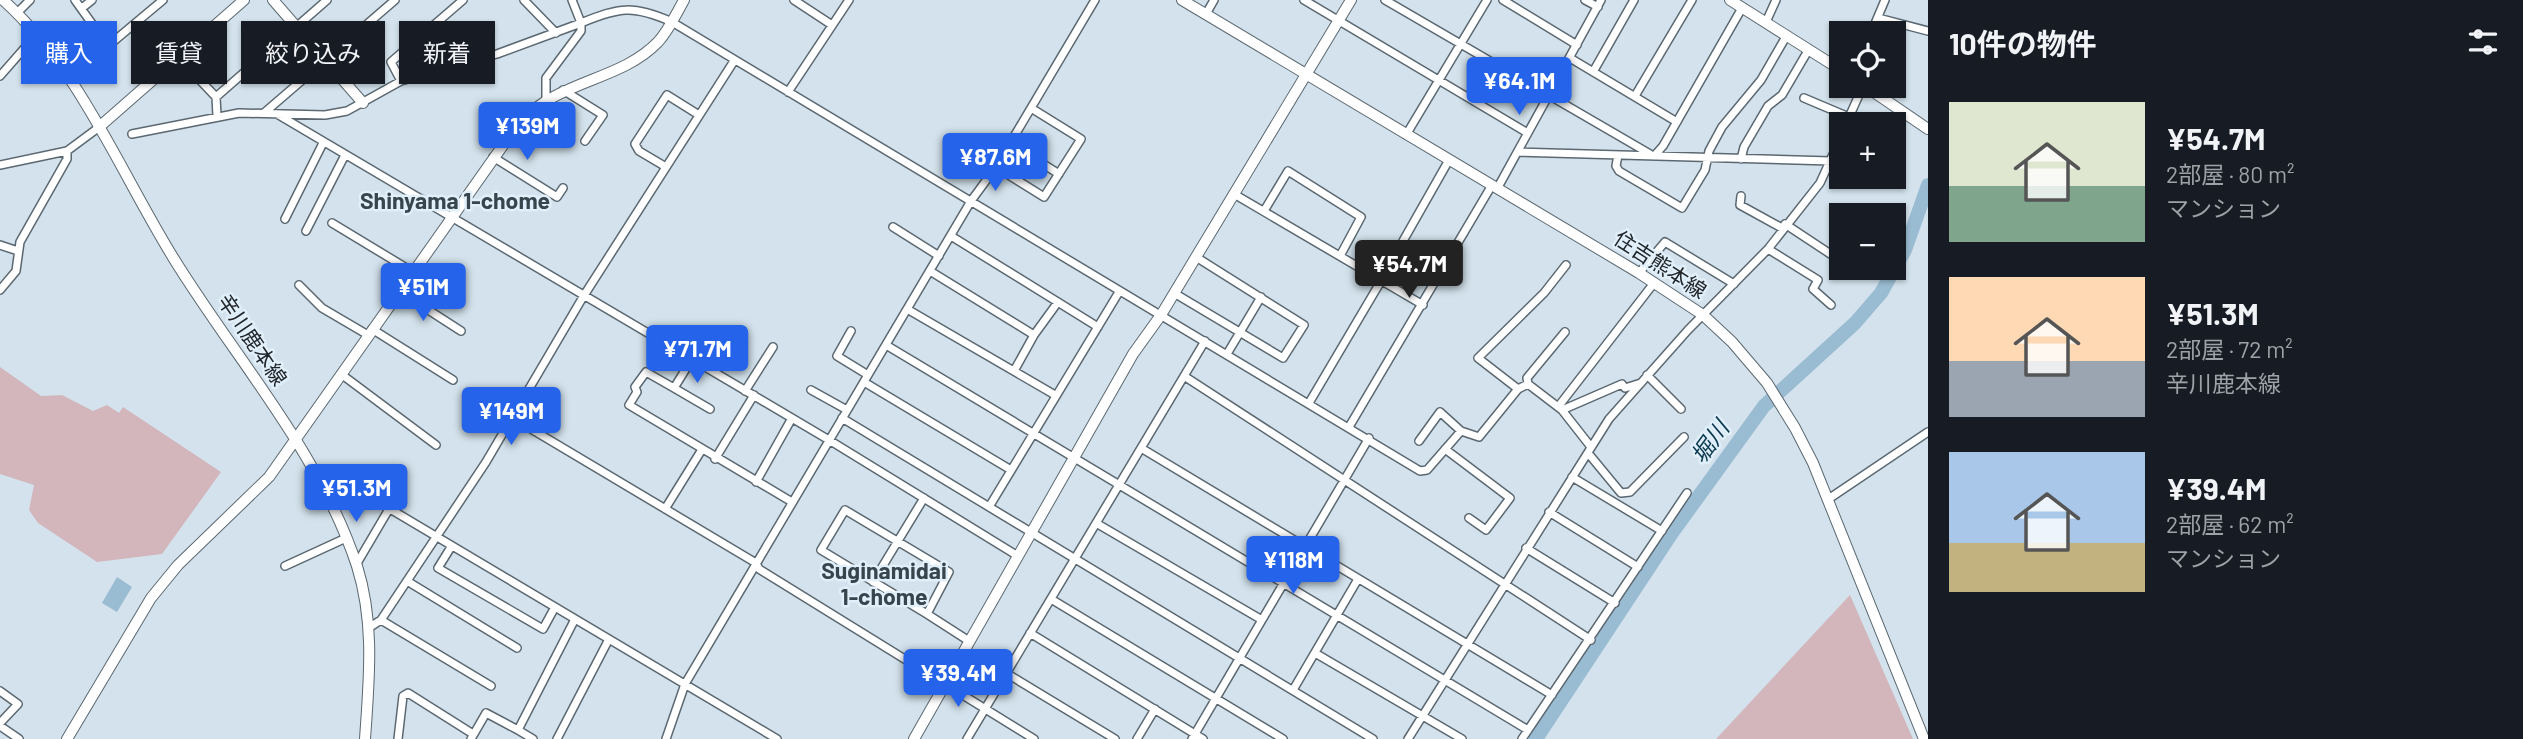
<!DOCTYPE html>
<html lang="ja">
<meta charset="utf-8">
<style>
body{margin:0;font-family:Barlow,"Noto Sans JP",sans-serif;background:#20242c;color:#f1f3f6;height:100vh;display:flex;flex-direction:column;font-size:26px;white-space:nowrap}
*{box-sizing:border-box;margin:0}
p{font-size:23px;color:#9ea1a6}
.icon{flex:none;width:38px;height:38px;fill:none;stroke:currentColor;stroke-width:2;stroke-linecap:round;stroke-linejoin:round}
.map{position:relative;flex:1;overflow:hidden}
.side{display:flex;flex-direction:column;background:#171b24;width:595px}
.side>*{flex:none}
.guide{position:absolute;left:21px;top:21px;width:665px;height:63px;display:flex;gap:14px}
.buttons{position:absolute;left:1829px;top:21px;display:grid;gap:14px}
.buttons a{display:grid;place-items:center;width:77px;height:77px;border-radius:0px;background:#171b24;box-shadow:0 2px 5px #0004;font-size:35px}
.price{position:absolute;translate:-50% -60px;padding:0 16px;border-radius:7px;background:#2563eb;color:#fff;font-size:23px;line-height:46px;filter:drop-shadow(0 2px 4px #0008)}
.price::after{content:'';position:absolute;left:50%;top:42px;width:21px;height:16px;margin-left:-10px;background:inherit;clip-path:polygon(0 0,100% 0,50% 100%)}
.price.current{background:#222;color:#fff}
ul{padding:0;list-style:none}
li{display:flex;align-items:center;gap:21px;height:175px;padding:0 21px}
li span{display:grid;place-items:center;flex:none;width:196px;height:140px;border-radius:0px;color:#555}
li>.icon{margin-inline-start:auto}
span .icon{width:84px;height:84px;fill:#fffc;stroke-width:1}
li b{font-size:30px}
h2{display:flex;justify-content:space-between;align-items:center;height:84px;padding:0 21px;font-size:30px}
.pill{padding:0 24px;border-radius:0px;background:#171b24;box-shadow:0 2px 5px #0004;font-size:24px;line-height:63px}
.pill.current{background:#2563eb;color:#fff}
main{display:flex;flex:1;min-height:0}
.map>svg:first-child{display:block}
.green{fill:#d2b6bb}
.water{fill:#9abcd2}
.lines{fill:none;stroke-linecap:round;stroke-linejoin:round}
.river{stroke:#9abcd2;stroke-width:14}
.street-casing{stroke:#5b6871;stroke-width:10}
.secondary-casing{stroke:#5b6871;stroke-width:12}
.street{stroke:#fff;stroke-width:7}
.secondary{stroke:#fff;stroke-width:10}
.labels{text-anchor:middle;stroke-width:5;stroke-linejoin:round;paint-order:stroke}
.street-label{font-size:21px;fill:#202529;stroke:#e0effa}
.neighbourhood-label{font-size:23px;font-weight:bold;fill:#38454d;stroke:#e0effa}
.water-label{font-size:23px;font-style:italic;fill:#09374e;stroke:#e0effa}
</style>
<main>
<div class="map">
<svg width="1928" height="739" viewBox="0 0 1928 739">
<rect width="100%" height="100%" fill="#d3e2ec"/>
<path class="green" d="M0 367 41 396 62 395 93 411 107 405 119 413 123 407 221 472 162 554 97 562 38 523 29 510 34 485 0 474Z
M1850 595 1913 739H1716Z"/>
<path class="water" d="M117 577 132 587 117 612 102 603Z"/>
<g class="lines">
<path class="river" d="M1536 739 1672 533 1764 406 1855 323 1881 293 1905 250 1928 185"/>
<defs>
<path id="street" d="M75 0 108 46 163 0
M524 0 556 33
M794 0 832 25
M1304 0 1526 132
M1385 0 1650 154
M1503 0 1577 45
M1585 0 1598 7
M82 8 92 0
M17 13 30 0
M1206 14 1214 0
M1878 18 1928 31
M1766 22 1776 0
M1871 33 1885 0
M179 58 216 97 217 116
M1570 58 1677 122
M1593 72 1634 0
M0 76 36 35
M401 81 391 62 463 0
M563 90 603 115 585 141
M788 92 849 0
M1635 96 1692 0
M216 97 327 0
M1804 98 1849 117
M546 99V78L581 31V23C620 7 633 5 672 22L1420 471 1427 470 1461 431 1479 437 1518 389 1528 384 1562 410 1622 384 1625 388 1641 383
M264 113 395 0
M277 114 829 440 1018 556
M1846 124 1863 86
M132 134 239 113 325 115 347 111 401 81 497 54 581 23 572 0
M1406 135 1487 0
M1010 143 1059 174
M1518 152 1831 161
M1618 155 1616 166 1619 171 1682 208 1705 170 1709 151 1722 127 1761 80 1787 35
M1654 156 1663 146 1742 8
M493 157 557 197 563 188
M1741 159 1744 147 1768 106 1782 95 1809 49
M0 165 67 151 98 128
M666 167 639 151 635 144 667 95 699 115
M996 167 1044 197 1081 139 1031 108
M1497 189 1601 0
M1234 194 1423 305
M1741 196 1740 205 1782 228
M1264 211 1288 171 1361 217 1340 256
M285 219 323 143
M332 223 413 272
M1785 224 1841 261
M893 227 939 256
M306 231 345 155
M951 236 1098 327
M0 245 18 251
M1768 249 1818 280 1813 289 1831 305
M1852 268 1858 271
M1442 270 1405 248 1403 241 1449 160
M930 271 1034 335 1058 302
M1639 273 1665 242 1734 284
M299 285 322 308 368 335
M0 290 16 271 20 242 67 159V151
M399 291 461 331
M1174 293 1283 358 1304 325 1196 257
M907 309 1055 395
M372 329 453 380
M851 331 837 356 868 375
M886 345 1528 730
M1227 354 1261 297
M692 359 674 388 710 409
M1014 371 1034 335
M341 374 436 445
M1647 375 1681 409
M1184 376 1591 640
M864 382 1011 470
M1528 384 1527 378 1565 332
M674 388 646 372 635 387 637 392 629 405 792 502
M1518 389 1478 358 1544 293 1566 265
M811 390 847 410
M745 391 773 347
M1309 403 1381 281
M1558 407 1654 283
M1562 410 1591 447
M511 417 756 563 759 569 1034 739
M842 418 1373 739
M1349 427 1492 185
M1419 441 1440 412 1461 431
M1141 448 1552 695
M1445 449 1510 498 1486 530 1469 518
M1588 453 1621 493 1630 492 1684 437
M715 459 754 395
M1572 477 1662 531
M756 482 792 418
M323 483 343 481 777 739
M1827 500 1928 432
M989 507 1119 292
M665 509 701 451
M845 510 949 572 927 614 821 550Z
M1549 512 1638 567
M1096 523 1262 620
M451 547 438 568 543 629 555 607
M1526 548 1615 603
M356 565 389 509
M285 566 346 538
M407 581 517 648
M873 582 924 498
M1051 599 1283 739
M927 614 969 641
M381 620 491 686
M370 627 381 620 486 462 583 297 734 61
M1030 633 1203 739
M1315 653 1462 739
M1006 673 1115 739
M1293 690 1358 579
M0 691 18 704 0 723
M0 726 19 739
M398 739 403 696 408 693 473 734
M471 739 486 713 518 730
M533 739 518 730 575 619
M557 739 609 639
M666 739 685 684 971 201 996 167 1095 0
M967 739 1205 341
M1137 739 1155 709
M1192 739 1369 438
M1408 739 1609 419 1688 330 1768 249 1820 183 1841 137
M1522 739 1687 493"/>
<path id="secondary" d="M3 0C80 69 120 172 174 259 237 361 319 451 357 566 375 623 369 680 365 739
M273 0 363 103
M1182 0 1639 273 1703 315 1732 342 1767 383 1795 428 1813 463 1924 739
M1730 0 1841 70
M1865 86 1928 129
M98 128 244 0
M67 739 151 598 178 565 269 477 518 124C561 78 619 82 658 42 669 30 676 14 684 0
M914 739 1133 354 1161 315 1351 0"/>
</defs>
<use href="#street" class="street-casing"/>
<use href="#secondary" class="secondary-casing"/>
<use href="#street" class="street"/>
<use href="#secondary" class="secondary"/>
</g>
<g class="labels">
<g class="street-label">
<text transform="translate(1660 265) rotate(33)" y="7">住吉熊本線</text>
<text transform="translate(252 340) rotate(56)" y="7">辛川鹿本線</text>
</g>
<g class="neighbourhood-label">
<text x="455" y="209">Shinyama 1-chome</text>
<text x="884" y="579">Suginamidai<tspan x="884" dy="26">1-chome</tspan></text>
</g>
<g class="water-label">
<text transform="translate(1710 442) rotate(-54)" y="8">堀川</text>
</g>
</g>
</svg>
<div class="buttons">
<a><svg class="icon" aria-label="locate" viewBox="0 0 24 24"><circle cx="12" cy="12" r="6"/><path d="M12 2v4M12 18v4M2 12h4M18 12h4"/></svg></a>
<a>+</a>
<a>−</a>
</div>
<b class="price" style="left:1519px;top:117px">¥64.1M</b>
<b class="price" style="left:527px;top:162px">¥139M</b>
<b class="price" style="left:995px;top:193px">¥87.6M</b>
<b class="price current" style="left:1409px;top:300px">¥54.7M</b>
<b class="price" style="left:423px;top:323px">¥51M</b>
<b class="price" style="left:697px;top:385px">¥71.7M</b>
<b class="price" style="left:511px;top:447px">¥149M</b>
<b class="price" style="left:356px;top:524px">¥51.3M</b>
<b class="price" style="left:1293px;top:596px">¥118M</b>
<b class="price" style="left:958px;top:709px">¥39.4M</b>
<div class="guide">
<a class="pill current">購入</a>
<a class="pill">賃貸</a>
<a class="pill">絞り込み</a>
<a class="pill">新着</a>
</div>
</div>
<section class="side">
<h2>10件の物件<svg class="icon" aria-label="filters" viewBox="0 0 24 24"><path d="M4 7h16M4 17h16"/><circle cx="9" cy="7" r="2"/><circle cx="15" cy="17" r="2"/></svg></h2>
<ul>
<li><span style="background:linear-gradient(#dfe7d0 60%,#7fa58c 0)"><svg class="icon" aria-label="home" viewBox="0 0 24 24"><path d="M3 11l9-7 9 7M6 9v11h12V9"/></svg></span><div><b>¥54.7M</b><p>2部屋 · 80 m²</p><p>マンション</p></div></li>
<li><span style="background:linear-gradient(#ffd9b3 60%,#9aa5b1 0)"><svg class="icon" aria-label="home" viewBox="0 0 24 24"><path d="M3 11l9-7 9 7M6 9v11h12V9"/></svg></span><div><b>¥51.3M</b><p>2部屋 · 72 m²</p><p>辛川鹿本線</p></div></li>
<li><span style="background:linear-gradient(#a9c7e8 65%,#c2b280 0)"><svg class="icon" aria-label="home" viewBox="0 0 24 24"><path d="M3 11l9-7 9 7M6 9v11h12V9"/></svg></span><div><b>¥39.4M</b><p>2部屋 · 62 m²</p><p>マンション</p></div></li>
</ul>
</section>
</main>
